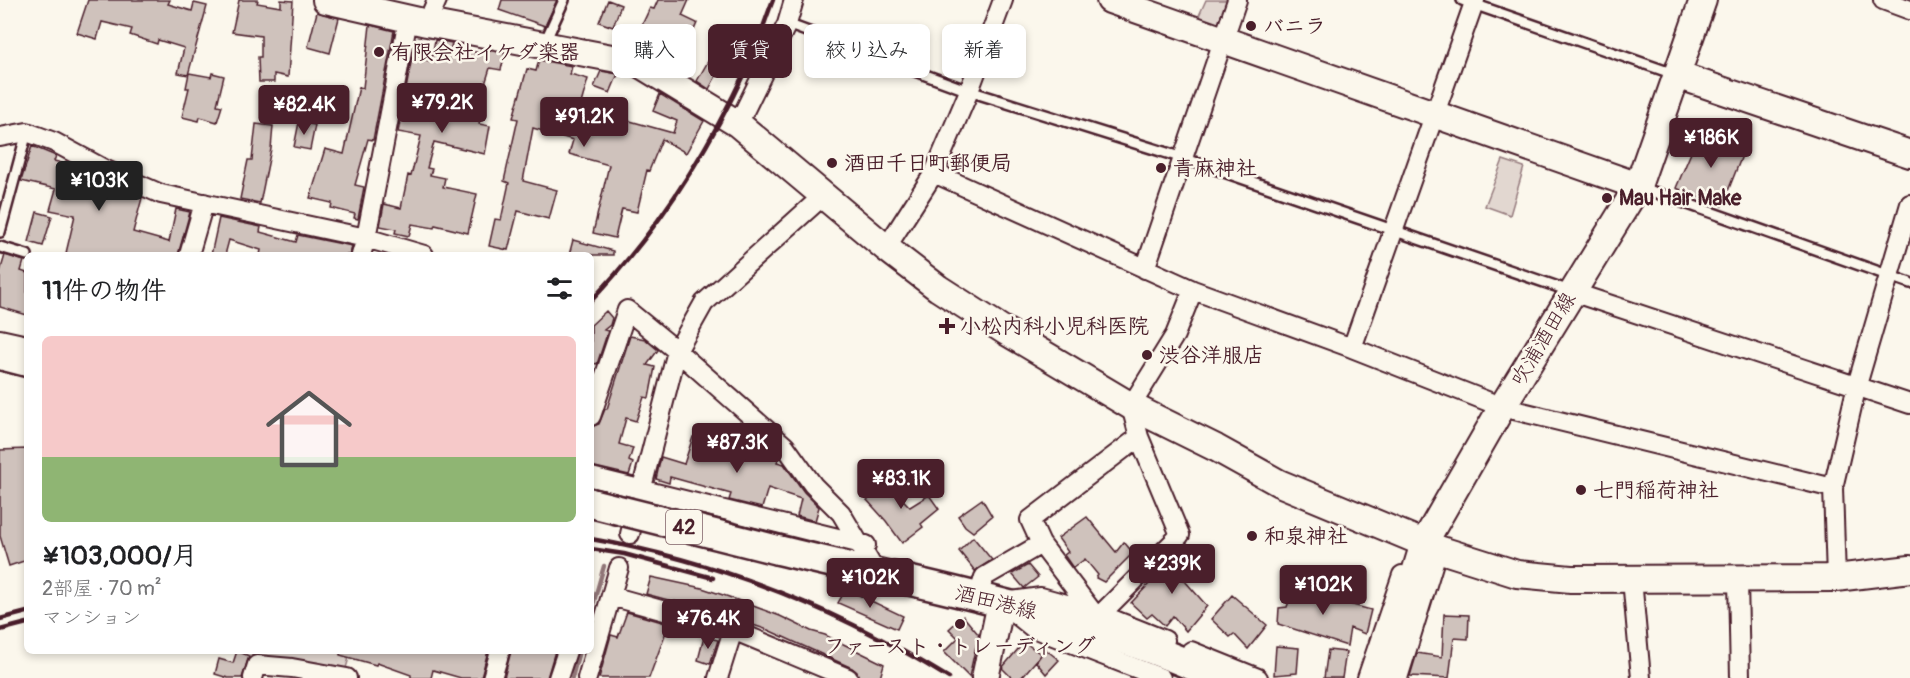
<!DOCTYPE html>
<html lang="ja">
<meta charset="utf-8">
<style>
body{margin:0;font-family:Pangolin,"Klee One",sans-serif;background:#f2f2f2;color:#202124;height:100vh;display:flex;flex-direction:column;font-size:22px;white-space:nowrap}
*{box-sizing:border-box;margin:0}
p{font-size:20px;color:#757577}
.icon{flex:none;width:33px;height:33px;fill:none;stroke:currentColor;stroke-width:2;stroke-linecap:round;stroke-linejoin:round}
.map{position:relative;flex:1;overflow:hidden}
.details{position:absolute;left:24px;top:252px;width:570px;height:402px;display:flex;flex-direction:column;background:#fff;border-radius:9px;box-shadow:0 3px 9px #0003}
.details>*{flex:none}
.guide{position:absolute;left:612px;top:24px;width:570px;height:54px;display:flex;gap:12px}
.price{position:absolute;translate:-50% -51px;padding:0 14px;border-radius:6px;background:#4a1f2b;color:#fff;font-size:20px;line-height:39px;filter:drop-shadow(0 2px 3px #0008)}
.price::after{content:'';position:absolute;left:50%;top:36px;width:18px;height:14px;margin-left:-9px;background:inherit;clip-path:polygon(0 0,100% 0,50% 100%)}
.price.active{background:#222;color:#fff}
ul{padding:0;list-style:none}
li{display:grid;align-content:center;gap:12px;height:318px;padding:0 18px}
li span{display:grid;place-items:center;height:186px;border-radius:9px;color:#555}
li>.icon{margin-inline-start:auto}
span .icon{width:108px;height:108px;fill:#fffc;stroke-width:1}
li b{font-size:26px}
h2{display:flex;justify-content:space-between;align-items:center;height:72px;padding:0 18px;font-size:26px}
.chip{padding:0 21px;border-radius:9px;background:#fff;box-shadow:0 3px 9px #0003;font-size:21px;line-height:54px}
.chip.active{background:#4a1f2b;color:#fff}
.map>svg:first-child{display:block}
.green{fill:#e2d7d0;stroke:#967b7e;stroke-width:1.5}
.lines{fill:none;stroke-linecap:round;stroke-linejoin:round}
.stream{stroke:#907477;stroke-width:4.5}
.building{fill:#cfc2bc;stroke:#4a1f2b;stroke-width:1.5}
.lane-casing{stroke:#4a1f2b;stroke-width:14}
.street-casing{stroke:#4a1f2b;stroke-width:22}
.secondary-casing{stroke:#4a1f2b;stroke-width:30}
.primary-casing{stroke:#4a1f2b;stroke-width:33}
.lane{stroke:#fbf7ec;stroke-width:9}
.street{stroke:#fbf7ec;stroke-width:18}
.secondary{stroke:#fbf7ec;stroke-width:26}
.primary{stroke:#fbf7ec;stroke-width:28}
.rail{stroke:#4a1f2b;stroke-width:4.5}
.primary-bridge-casing{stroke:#4a1f2b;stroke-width:33;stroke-linecap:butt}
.primary-bridge{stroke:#fbf7ec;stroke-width:28}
.poi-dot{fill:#4a1f2b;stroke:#fbf7ec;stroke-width:2}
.labels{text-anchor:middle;stroke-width:5;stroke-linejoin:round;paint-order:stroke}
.shield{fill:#fbf7ec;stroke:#7f6065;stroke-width:1.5}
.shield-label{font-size:20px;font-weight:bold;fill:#4a1f2b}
.poi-label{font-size:21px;font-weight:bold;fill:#4a1f2b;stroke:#fbf7ec;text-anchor:start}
.street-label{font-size:21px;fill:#4a1f2b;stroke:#fbf7ec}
</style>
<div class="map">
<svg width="1910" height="678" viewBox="0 0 1910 678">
<rect width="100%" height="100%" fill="#fbf7ec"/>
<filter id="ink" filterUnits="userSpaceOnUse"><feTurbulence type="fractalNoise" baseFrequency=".0167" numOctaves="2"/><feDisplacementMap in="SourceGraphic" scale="12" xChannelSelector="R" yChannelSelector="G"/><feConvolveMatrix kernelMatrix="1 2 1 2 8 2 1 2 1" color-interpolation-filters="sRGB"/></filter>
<g filter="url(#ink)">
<path class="green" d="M1206 0H1229L1219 28 1197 20Z
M1503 160 1524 167 1510 215 1485 206Z
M243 651H351L344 675 252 658V654Z"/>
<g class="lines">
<path class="stream" d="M591 612 604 566
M572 678 579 651"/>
</g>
<path class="building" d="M88 0H170L168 4 192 11 194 3 207 6 188 75 178 73 184 48 158 40 157 44 130 35 132 29 102 22 97 39 77 33Z
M239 0H258L257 3 281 7V0L293 1 288 77 274 74V82H259L258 57H261V36L232 32Z
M502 0H557L545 26 499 10Z
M608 0 621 5 613 27 599 22Z
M658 0H689L682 16 697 23 687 46 670 38 660 59 646 51 648 46 635 40 650 8 654 9Z
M317 12 339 18 330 53 308 47Z
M370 25 394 31 373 140 368 139 355 185 364 187 358 219 354 218 355 214 331 208 332 203 310 198 325 149 344 154 359 87 363 88Z
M435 40 452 43 451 47 480 53 481 49 505 53 501 70 490 68 486 81 479 124 490 126 485 154 434 142 427 168 432 169 430 175 445 178 443 187 477 194 468 233 435 225 434 228 412 224 409 236 395 233 396 229 380 226 384 204 401 208 408 175 411 176 421 136 398 132 412 57 431 61Z
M715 49 727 56 709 89 697 81Z
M539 60 572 66 570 74 588 79 580 107 673 133 677 121 653 111 660 94 704 121 686 153 662 139 649 171 647 170 637 212 622 209 615 238 593 233 609 165 569 154 573 140 533 128 523 181 557 190 549 219 518 211 508 250 489 246 495 219 501 220 509 183 504 181 518 119 513 118 527 69 536 71Z
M601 71 618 74 610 93 594 87Z
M189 73 211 77 212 73 224 76 217 105 222 106 217 122 200 117 199 121 182 117 189 88H186Z
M303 87 316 90 311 111 299 108Z
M299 122 315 125 310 150 294 147Z
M256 124 273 126 271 149 260 203 240 199 248 160H252Z
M1699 134 1745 148 1722 206 1676 188Z
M32 146 56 156 54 161 77 167 88 173 86 181 112 189 113 185 142 198 133 232 169 242 176 209 190 212 178 255H74L66 253 75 215 50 210 56 189 21 181Z
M37 212 52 216 43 246 29 242Z
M219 218 261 227 260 232 296 242 298 235 352 246 350 255H260L261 250 229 240 225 255H211Z
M573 240 613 251V255H569Z
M5 255 24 261 21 271 27 273V315L0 307V272Z
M606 311 612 318 610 325 604 330 608 331 597 364 591 363V325Z
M630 336 645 339 658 350 647 365 655 367 649 398 644 397 636 421 626 418 619 444 633 448 629 461 633 463 629 475 591 466V427L599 424 605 409H607Z
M693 437 742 454 747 439 763 444 761 451 779 457 777 462 784 464 804 492 819 507 815 521 797 516 801 499 768 488 762 508 729 500 731 494 670 477 669 483 656 479 661 457 684 464Z
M27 449V560L9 566 0 536V450Z
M882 478 910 507 929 495 939 509 921 524 923 527 902 543 886 521 867 500 873 495 870 490Z
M982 499 992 516 973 532 965 526 958 516Z
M1087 517 1116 552 1124 542 1133 553 1104 582 1096 578 1098 575 1085 559 1073 568 1064 555 1068 552 1058 538Z
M973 537 992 560 975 571 959 551Z
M1181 550 1197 567 1184 580 1207 606 1186 631 1173 616 1165 626 1152 614 1147 618 1131 603Z
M1028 565 1038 577 1024 588 1012 574Z
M651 577 702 588 729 597 780 616 811 631 825 635 884 664 880 678H859L857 672 852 668 768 630 750 624 751 623 693 604 672 601 646 594Z
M1294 586 1323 596 1324 591 1339 595 1338 601 1371 610 1365 634 1350 628 1347 646 1278 624 1279 608 1287 607Z
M846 589 903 616 897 629 838 603Z
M1232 595 1267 625 1248 649 1234 634 1230 637 1211 619Z
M627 612 669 624 649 678H599L611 635 618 637Z
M1444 614 1469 615 1468 639 1454 638 1449 678 1410 676 1417 653 1442 657Z
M963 616 979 635 976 639 977 641 969 677 944 652 958 638 949 629Z
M704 637 718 640 710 664 698 660Z
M1024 642 1041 654 1045 649 1059 660 1046 674 1036 662 1041 655 1021 678H1012L1002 668Z
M1276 646 1299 648 1297 673 1274 675Z
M1328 650 1346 652 1342 678H1324Z
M237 651 249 656 242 678H228L215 674 219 659 233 663Z
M340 651H488L481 678H461L433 670 431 678H411V675L377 663 376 665 340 655Z
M511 651H555L547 678H504Z"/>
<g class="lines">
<defs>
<path id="lane" d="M1462 0 1674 74
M787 24 969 91 1183 158 1570 291
M544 44 564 0
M1640 187 1910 283
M0 232 27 132
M0 247 27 255"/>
<path id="street" d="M1883 0 1910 10
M427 23 437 0
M738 124 787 24 794 0
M0 137 27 132 54 142 104 169 161 194 366 238 424 255
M934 173 1193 290 1352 348 1502 407 1833 488
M886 248 934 173 969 91 1003 0
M189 255 204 203
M361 255 366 238 408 19
M1145 269 1237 0
M1572 292 1910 404
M0 339 27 345
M1352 348 1475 0
M591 416 627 310 677 351 785 446 813 485 841 513 877 574
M591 477 866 545
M630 534 677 351 704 303 824 195
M1836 578 1833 488 1857 385 1910 204
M1632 579 1641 678
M1738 580 1740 678
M611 596 733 630 718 678
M978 597 984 577 1041 544
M1012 601 1041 597 1092 611 1165 640
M1012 611 1033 628 1161 678
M1092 611 1041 544 1030 520 1139 437
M1101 614 1180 535 1139 437 1131 406 1175 335 1193 290
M733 630 848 678
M1191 651 1258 678
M253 678 257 665 292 668 347 678
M492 678 500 651
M558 678 567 651
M587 678 619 568
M1367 678 1402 575
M1398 678 1438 549"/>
<path id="secondary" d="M326 0 427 23 638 63 738 124 886 248 938 288 1005 331 1131 406 1216 448 1279 483 1438 549 1517 574 1571 579 1836 578 1910 569
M1110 0 1638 186
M1677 75 1910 154
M985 678 1001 603
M1383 678 1424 543 1502 407 1638 186 1703 0"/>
<path id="primary" d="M0 355 27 362
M778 550C927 586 1080 613 1220 678"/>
</defs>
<use href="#lane" class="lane-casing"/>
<use href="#street" class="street-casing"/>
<use href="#secondary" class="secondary-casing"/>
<use href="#primary" class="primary-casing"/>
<use href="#lane" class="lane"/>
<use href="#street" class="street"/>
<use href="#secondary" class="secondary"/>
<use href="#primary" class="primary"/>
<path class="rail" d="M591 301C655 234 707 153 746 69 757 47 764 23 773 0
M591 539C718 561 840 610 949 678
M591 549 624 554 713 578
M0 619 27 612
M0 630 27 623"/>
<defs>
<path id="primary-bridge" d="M591 503 778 550"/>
</defs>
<use href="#primary-bridge" class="primary-bridge-casing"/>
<use href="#primary-bridge" class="primary-bridge"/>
</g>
</g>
<g class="poi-dot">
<circle cx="1251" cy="26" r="6"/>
<circle cx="379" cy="52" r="6"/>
<circle cx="832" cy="163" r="6"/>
<circle cx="1161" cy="168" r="6"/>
<circle cx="1607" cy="198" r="6"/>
<path d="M944 317h6v6h6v6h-6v6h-6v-6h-6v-6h6z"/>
<circle cx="1147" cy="355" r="6"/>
<circle cx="1581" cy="490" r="6"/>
<circle cx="1252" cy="536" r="6"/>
<circle cx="960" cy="624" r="6"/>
</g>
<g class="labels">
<rect class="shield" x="666" y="510" width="36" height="34" rx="4.5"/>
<g class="shield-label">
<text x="684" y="534">42</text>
</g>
<g class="poi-label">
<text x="1263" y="33">バニラ</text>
<text x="391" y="59">有限会社イケダ楽器</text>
<text x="844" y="170">酒田千日町郵便局</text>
<text x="1173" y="175">青麻神社</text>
<text x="1619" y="205">Mau Hair Make</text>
<text x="960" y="333">小松内科小児科医院</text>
<text x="1159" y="362">渋谷洋服店</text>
<text x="1593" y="497">七門稲荷神社</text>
<text x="1264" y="543">和泉神社</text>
<text x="960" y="653" text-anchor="middle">ファースト・トレーディング</text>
</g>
<g class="street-label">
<text transform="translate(1543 339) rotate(-59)" y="7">吹浦酒田線</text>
<text transform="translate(996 602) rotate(14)" y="7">酒田港線</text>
</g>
</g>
</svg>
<b class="price" style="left:442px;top:134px">¥79.2K</b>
<b class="price" style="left:304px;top:136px">¥82.4K</b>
<b class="price" style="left:584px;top:148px">¥91.2K</b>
<b class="price" style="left:1711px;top:169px">¥186K</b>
<b class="price active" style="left:99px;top:212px">¥103K</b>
<b class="price" style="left:737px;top:474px">¥87.3K</b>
<b class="price" style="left:901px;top:510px">¥83.1K</b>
<b class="price" style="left:1172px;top:595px">¥239K</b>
<b class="price" style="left:870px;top:609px">¥102K</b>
<b class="price" style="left:1323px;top:616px">¥102K</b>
<b class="price" style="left:708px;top:650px">¥76.4K</b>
<div class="guide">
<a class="chip">購入</a>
<a class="chip active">賃貸</a>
<a class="chip">絞り込み</a>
<a class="chip">新着</a>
</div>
<section class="details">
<h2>11件の物件<svg class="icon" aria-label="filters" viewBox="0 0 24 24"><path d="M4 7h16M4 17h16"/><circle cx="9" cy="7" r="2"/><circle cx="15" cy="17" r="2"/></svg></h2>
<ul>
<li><span style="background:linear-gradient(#f6c9c9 65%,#8fb573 0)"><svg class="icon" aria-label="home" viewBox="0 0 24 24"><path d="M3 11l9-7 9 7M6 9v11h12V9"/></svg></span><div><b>¥103,000/月</b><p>2部屋 · 70 m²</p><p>マンション</p></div></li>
</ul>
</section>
</div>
